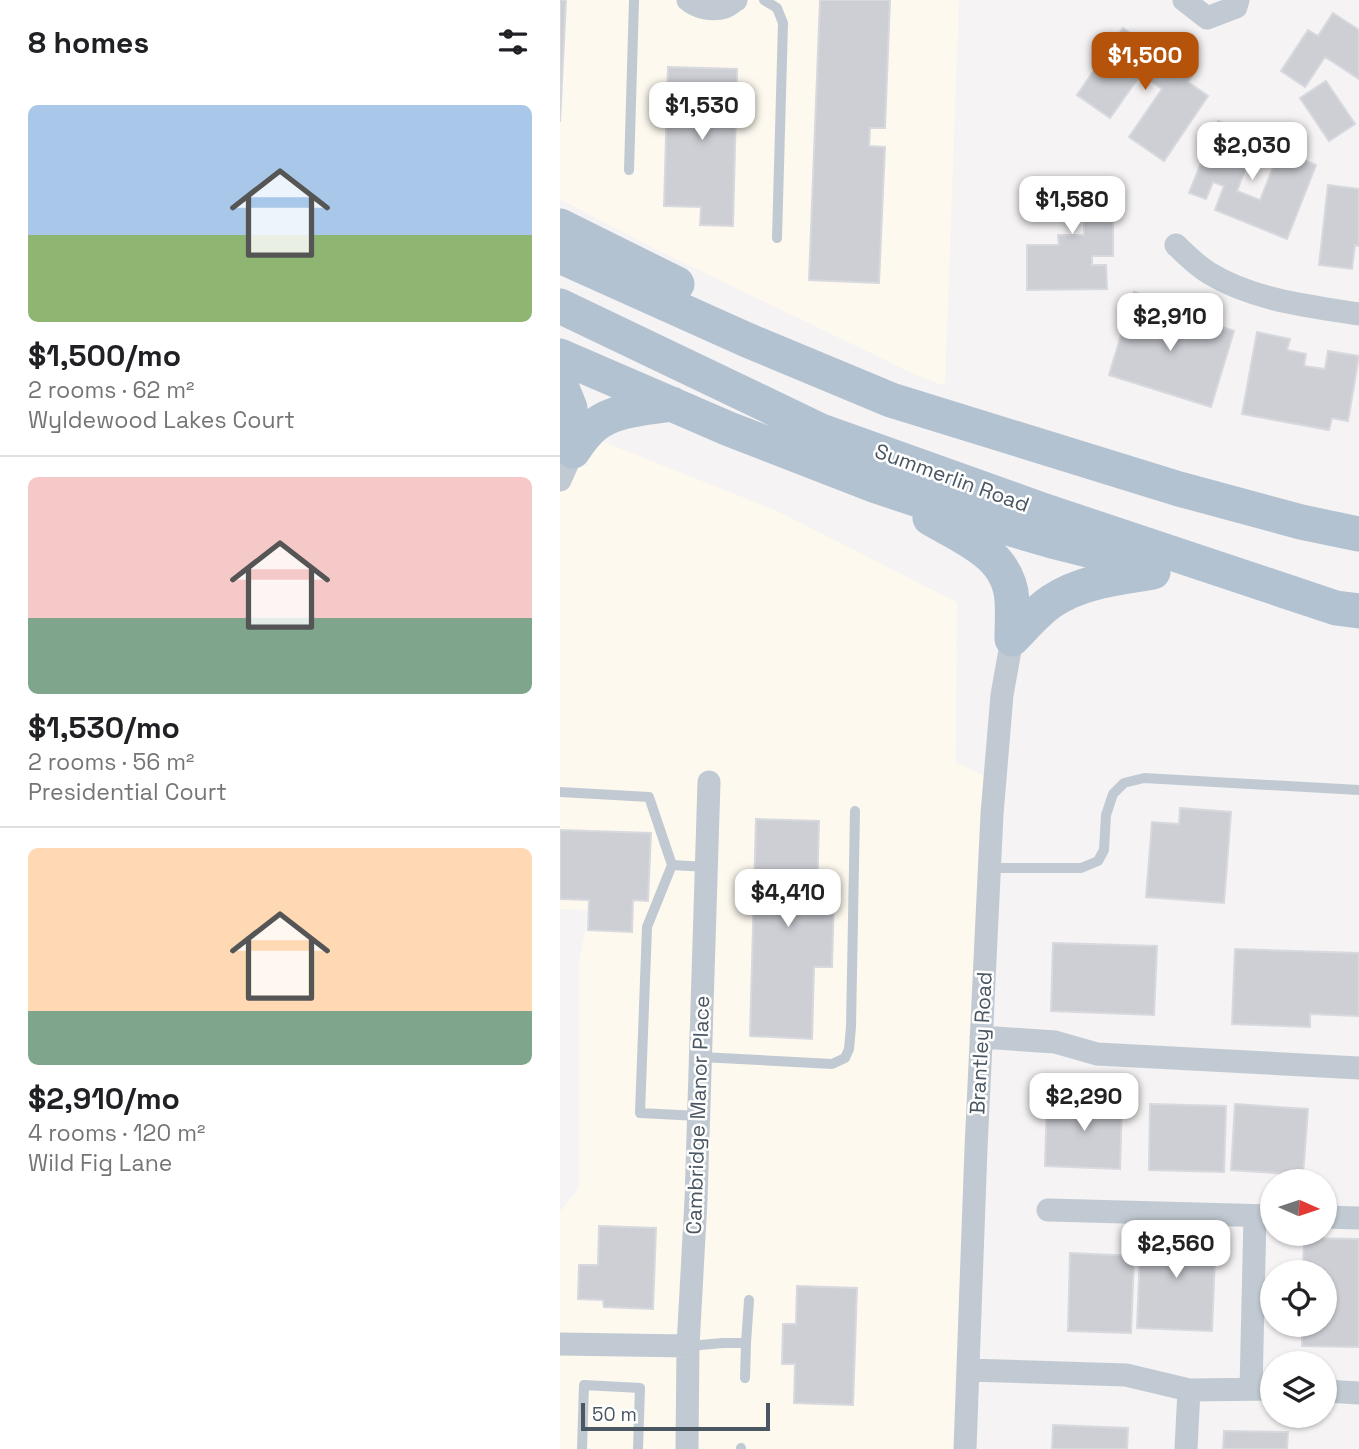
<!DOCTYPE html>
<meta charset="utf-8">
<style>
body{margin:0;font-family:"Space Grotesk",sans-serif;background:#f6f6f6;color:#202124;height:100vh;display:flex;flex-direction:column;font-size:26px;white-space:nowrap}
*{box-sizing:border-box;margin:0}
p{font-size:23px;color:#757577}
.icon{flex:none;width:38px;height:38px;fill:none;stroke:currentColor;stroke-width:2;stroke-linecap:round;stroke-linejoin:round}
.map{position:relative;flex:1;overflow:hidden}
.sheet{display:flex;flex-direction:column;background:#fff;width:560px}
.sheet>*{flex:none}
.needle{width:46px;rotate:93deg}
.tools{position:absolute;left:700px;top:1169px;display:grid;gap:14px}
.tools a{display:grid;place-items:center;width:77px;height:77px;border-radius:50%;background:#fff;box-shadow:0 2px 5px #0004;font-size:35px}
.scale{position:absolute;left:21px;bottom:18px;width:189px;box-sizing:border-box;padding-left:7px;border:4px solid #4a5661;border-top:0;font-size:19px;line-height:24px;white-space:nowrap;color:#4a5661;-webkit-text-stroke:5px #fff;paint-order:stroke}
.price{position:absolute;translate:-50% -60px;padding:0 16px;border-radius:14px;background:#fff;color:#222;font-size:23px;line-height:46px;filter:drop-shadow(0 2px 4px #0008)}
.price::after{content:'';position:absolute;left:50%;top:42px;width:21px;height:16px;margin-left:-10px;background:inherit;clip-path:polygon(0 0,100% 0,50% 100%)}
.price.on{background:#b45309;color:#fff}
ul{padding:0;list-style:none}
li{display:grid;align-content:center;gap:14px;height:371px;padding:0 28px}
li+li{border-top:2px solid #e0e0e0}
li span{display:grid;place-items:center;height:217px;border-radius:10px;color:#555}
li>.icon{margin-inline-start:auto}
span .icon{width:126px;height:126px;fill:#fffc;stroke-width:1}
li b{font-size:30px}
h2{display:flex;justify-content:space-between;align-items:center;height:84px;padding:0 28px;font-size:30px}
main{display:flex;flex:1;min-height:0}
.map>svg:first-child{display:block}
.commercial{fill:#fdf9ef}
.building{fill:#cdcfd5;stroke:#d7d9de;stroke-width:2}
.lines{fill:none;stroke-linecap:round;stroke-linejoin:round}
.lane{stroke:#c1cad2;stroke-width:10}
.street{stroke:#c1cad2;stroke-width:23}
.primary{stroke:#b3c2d1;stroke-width:35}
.labels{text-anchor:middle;stroke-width:5;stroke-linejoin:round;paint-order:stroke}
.street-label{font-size:21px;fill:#4a5661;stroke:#fff}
</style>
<main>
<section class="sheet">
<h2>8 homes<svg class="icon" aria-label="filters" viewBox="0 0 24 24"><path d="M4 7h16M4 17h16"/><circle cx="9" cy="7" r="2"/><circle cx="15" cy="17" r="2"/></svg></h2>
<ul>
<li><span style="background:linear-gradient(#a9c7e8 60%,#8fb573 0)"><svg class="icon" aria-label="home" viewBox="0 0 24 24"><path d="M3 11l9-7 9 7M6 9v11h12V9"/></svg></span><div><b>$1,500/mo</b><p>2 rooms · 62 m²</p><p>Wyldewood Lakes Court</p></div></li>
<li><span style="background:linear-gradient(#f6c9c9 65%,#7fa58c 0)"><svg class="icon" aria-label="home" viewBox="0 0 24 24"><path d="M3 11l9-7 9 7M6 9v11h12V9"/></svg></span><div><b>$1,530/mo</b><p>2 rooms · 56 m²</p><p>Presidential Court</p></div></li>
<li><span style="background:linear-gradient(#ffd9b3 75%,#7fa58c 0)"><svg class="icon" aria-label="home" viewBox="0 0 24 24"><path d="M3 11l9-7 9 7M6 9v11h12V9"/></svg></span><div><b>$2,910/mo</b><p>4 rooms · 120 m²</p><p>Wild Fig Lane</p></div></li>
</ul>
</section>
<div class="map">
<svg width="799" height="1449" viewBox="0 0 799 1449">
<rect width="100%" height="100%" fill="#f5f3f3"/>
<path class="commercial" d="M0 0H399L385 386 356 375 91 247 0 199Z
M39 440 215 510 397 602 396 763 428 777 403 1449H0V1211L19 1188V960L26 928 27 910 0 909V464L17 469 20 465H27V455Z"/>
<path class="building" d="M0 0H6L0 122Z
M260 0H330L325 128H310L309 146 325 147 319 283 249 280Z
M773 13 799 30V79L765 57 745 87 721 71 748 30 758 36Z
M563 28 632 76 628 82 648 96 604 161 569 137 602 89 581 74 550 118 517 95Z
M108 67 177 69 173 226 140 225 141 207 104 206Z
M766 81 795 124 769 141 740 98Z
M658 121 698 136 677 191 700 200 720 150 756 165 727 239 655 210 664 186 653 182 646 199 629 193Z
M475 179H545L546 205H553V256H532V265H546L547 289 467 290V245H499L498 235H524V220H475Z
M768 185 799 189V246L795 245 792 269 759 265Z
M574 292 607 303 603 315 621 321 618 332 638 338 644 321 674 331 651 407 549 375Z
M697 332 730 339 727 350 746 354 744 366 765 369 768 351 799 356 788 421 772 418 769 430 682 414Z
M620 808 671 812 664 903 586 897 592 822 619 824Z
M196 819 259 821 257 895H274L272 967H254L252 1039 190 1036Z
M0 830 91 833 88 901 73 900 72 932 28 930 29 900 0 899Z
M493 943 597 946 594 1015 491 1011Z
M675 949 799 953V1016L750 1014V1027L672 1024Z
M487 1098 562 1101 560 1169 485 1166Z
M590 1104 666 1106 664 1172 589 1170Z
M675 1104 748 1109 743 1175 671 1170Z
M39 1226 96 1228 93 1309 44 1307 43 1300 18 1299 19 1265H38Z
M581 1229 656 1232 652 1331 577 1328Z
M744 1238 799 1239V1347L742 1346V1325H765V1272H743Z
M510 1253 574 1256 571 1333 508 1331Z
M237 1286 297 1288 293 1405 234 1403 235 1364H222L223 1324H236Z
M493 1425 568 1428 567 1449H492Z
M664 1431 728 1432 727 1449H663Z"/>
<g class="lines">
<path class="lane" d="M204 0 217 8 223 23 217 238
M69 170 74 0
M0 792 89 797 112 865 147 867
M112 865 87 927 80 1113 139 1116
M429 868H521L538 861 544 850 546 815 553 794 564 783 584 778 799 790
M141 1057 272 1064 285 1058 289 1049 291 1027 295 811
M128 1346 163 1343H186L189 1300
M185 1378 186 1343
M22 1449 24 1385 80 1388 78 1449
M181 1449V1448"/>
<path class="street" d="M128 0C137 8 153 11 165 7 169 6 172 2 176 0
M624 0 647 18 676 7 678 0
M616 245C626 255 636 265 649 273 693 300 748 306 799 314
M0 480 13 451
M421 1037 495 1042 537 1054 799 1068
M488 1210 712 1216
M765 1217 799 1218
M0 1344 128 1346
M408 1370 566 1375 629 1390 712 1389
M691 1389 695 1216
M765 1391 799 1393
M127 1449 128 1346 136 1200 149 782
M405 1449 416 1148 432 814 442 695 452 639
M626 1449 629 1390"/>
<path class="primary" d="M0 226 117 284
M0 256 187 340 331 400 619 489 741 522 799 534
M0 306 261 431 482 510 776 608 799 611
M0 356 169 429 316 486 407 516 492 541 568 560
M0 383 10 408 13 451
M13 451C19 442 26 432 35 425 55 409 88 408 112 404
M370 518C405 539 449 554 452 600 453 613 452 626 452 639
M452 639C465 626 477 611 492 601 522 581 559 578 593 572"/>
</g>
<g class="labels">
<g class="street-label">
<text transform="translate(392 478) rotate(20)" y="7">Summerlin Road</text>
<text transform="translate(421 1043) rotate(-87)" y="7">Brantley Road</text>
<text transform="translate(138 1115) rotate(-88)" y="7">Cambridge Manor Place</text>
</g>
</g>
</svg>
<div class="tools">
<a><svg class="needle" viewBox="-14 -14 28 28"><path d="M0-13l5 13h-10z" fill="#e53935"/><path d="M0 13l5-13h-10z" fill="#757577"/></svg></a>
<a><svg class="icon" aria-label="locate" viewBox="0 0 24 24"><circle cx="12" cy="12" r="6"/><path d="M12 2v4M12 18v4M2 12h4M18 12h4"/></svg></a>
<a><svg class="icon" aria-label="layers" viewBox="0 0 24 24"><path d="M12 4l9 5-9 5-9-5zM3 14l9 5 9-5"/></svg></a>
</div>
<div class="scale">50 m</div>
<b class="price on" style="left:585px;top:92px">$1,500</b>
<b class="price" style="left:142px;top:142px">$1,530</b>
<b class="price" style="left:692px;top:182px">$2,030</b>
<b class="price" style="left:512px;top:236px">$1,580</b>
<b class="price" style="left:610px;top:353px">$2,910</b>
<b class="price" style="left:228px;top:929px">$4,410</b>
<b class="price" style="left:524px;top:1133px">$2,290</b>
<b class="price" style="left:616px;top:1280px">$2,560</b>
</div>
</main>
